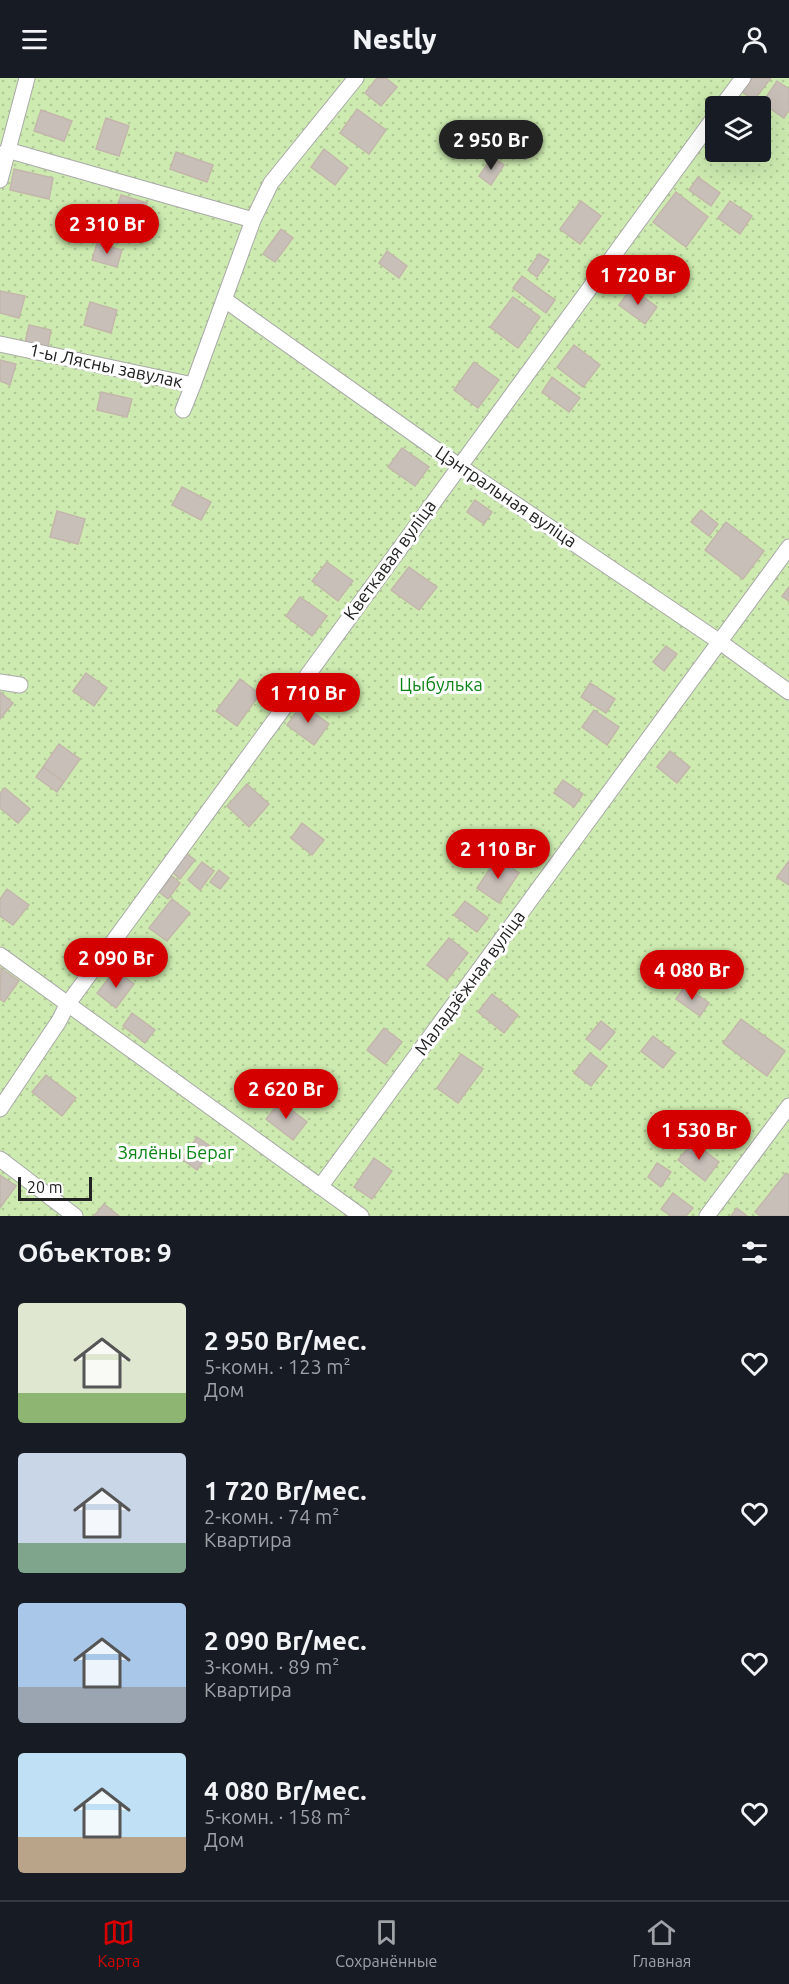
<!DOCTYPE html>
<html lang="ru">
<meta charset="utf-8">
<style>
body{margin:0;font-family:Ubuntu,sans-serif;background:#242831;color:#f1f3f6;height:100vh;display:flex;flex-direction:column;font-size:22px;white-space:nowrap}
*{box-sizing:border-box;margin:0}
p{font-size:20px;color:#9ea1a6}
.icon{flex:none;width:33px;height:33px;fill:none;stroke:currentColor;stroke-width:2;stroke-linecap:round;stroke-linejoin:round}
.map{position:relative;height:1138px;overflow:hidden}
.drawer{display:flex;flex-direction:column;background:#171b24;flex:1}
.drawer>*{flex:none}
.tools{position:absolute;left:705px;top:18px;display:grid;gap:12px}
.tools a{display:grid;place-items:center;width:66px;height:66px;border-radius:6px;background:#171b24;box-shadow:0 6px 24px #0002;font-size:30px}
.scale{position:absolute;left:18px;bottom:15px;width:74px;box-sizing:border-box;padding-left:6px;border:3px solid #222;border-top:0;font-size:16px;line-height:21px;white-space:nowrap;color:#222;-webkit-text-stroke:4px #fff;paint-order:stroke}
.price{position:absolute;translate:-50% -51px;padding:0 14px;border-radius:21px;background:#d40000;color:#fff;font-size:20px;line-height:39px;filter:drop-shadow(0 2px 3px #0008)}
.price::after{content:'';position:absolute;left:50%;top:36px;width:18px;height:14px;margin-left:-9px;background:inherit;clip-path:polygon(0 0,100% 0,50% 100%)}
.price.active{background:#222;color:#fff}
ul{padding:0;list-style:none}
li{display:flex;align-items:center;gap:18px;height:150px;padding:0 18px}
li span{display:grid;place-items:center;flex:none;width:168px;height:120px;border-radius:6px;color:#555}
li>.icon{margin-inline-start:auto}
span .icon{width:72px;height:72px;fill:#fffc;stroke-width:1}
li b{font-size:26px}
h2{display:flex;justify-content:space-between;align-items:center;height:72px;padding:0 18px;font-size:26px}
header{display:flex;justify-content:space-between;align-items:center;height:78px;padding:0 18px;background:#171b24;font-size:27px;font-weight:800}
.menu{display:flex;justify-content:space-around;align-items:center;height:84px;border-top:2px solid #363941;background:#171b24;font-size:16px;color:#9ea1a6}
.menu a{display:grid;justify-items:center;gap:3px}
.menu .active{color:#d40000}
.map>svg:first-child{display:block}
.garden{fill:url(#garden-dots);fill-rule:evenodd}
.building{fill:#c7bfb8;stroke:#c4b6ab;stroke-width:1.5}
.lines{fill:none;stroke-linecap:round;stroke-linejoin:round}
.service-casing{stroke:#a9a9a9;stroke-width:17}
.service{stroke:#fff;stroke-width:15}
.labels{text-anchor:middle;stroke-width:6;stroke-linejoin:round;paint-order:stroke}
.street-label{font-size:18px;fill:#222;stroke:#fff}
.park-label{font-size:18px;fill:#0c8416;stroke:#fff}
</style>
<header><svg class="icon" aria-label="menu" viewBox="0 0 24 24"><path d="M4 6h16M4 12h16M4 18h16"/></svg>Nestly<svg class="icon" aria-label="person" viewBox="0 0 24 24"><circle cx="12" cy="8" r="4"/><path d="M4 21q1-7 8-7t8 7"/></svg></header>
<div class="map">
<svg width="789" height="1138" viewBox="0 0 789 1138">
<defs>
<pattern id="garden-dots" width="8" height="8" patternUnits="userSpaceOnUse" patternTransform="scale(1.5)"><rect width="8" height="8" fill="#cdebb0"/><path d="M2 2h.1M6 6h.1" fill="none" stroke="#b0c997" stroke-width="1.8" stroke-linecap="round"/></pattern>
</defs>
<rect width="100%" height="100%" fill="#f2efe9"/>
<path class="garden" d="M0 0H789V1138H0ZM716 28H760V74H716Z"/>
<path class="building" d="M377 0H386L397 9 381 28 365 15Z
M752 0H771L754 22 742 14Z
M777 3 789 11V32L784 40 762 25Z
M357 31 386 52 369 76 340 55Z
M41 32 72 43 64 63 34 53Z
M106 40 129 48 119 78 96 71Z
M324 71 348 90 335 107 311 89Z
M176 74 213 87 207 104 170 91Z
M492 79 504 87 491 107 479 98Z
M14 91 53 100 49 121 10 112Z
M698 99 720 115 711 128 689 112Z
M676 114 708 139 686 169 653 144Z
M121 117 147 125 140 148 114 139Z
M581 123 601 138 580 166 560 151Z
M730 123 752 138 740 156 718 140Z
M281 151 293 160 275 184 263 176Z
M97 165 122 172 117 189 92 182Z
M387 173 407 188 399 200 379 185Z
M539 176 549 182 537 199 528 192Z
M522 198 555 222 546 235 513 210Z
M631 210 657 229 645 246 619 227Z
M0 213 25 218 19 240 0 235Z
M513 219 540 239 518 270 490 249Z
M90 224 117 232 111 255 84 247Z
M29 247 51 252 48 269 25 265Z
M574 267 600 287 583 309 557 289Z
M0 282 16 286 10 307 0 303Z
M474 284 499 302 478 330 454 312Z
M552 299 580 320 569 334 542 314Z
M101 314 132 321 127 339 97 332Z
M402 370 429 389 415 408 388 389Z
M182 409 211 424 201 442 172 427Z
M475 422 492 434 484 446 467 434Z
M701 432 718 446 709 458 691 444Z
M57 433 85 441 78 466 50 459Z
M726 444 764 473 743 501 705 472Z
M327 484 353 503 338 523 312 503Z
M409 489 437 509 419 532 391 512Z
M789 509V523L782 518Z
M300 519 327 538 312 558 286 538Z
M666 568 677 576 664 593 653 584Z
M86 595 107 610 94 628 73 613Z
M240 601 260 616 237 648 216 633Z
M590 605 615 621 606 635 581 619Z
M0 614 13 625 0 641Z
M302 626 329 646 314 667 287 647Z
M594 632 619 649 607 667 582 649Z
M59 666 80 681 64 704 43 689Z
M670 673 690 689 677 705 657 689Z
M43 689 64 704 57 714 36 699Z
M563 702 583 716 574 729 554 715Z
M247 706 269 726 249 749 227 728Z
M5 710 30 731 18 745 0 730V715Z
M302 745 324 762 312 777 291 760Z
M187 776 195 782 180 801 172 794Z
M497 780 519 795 499 825 477 810Z
M789 783V807L777 799Z
M202 784 214 793 200 812 188 802Z
M219 792 229 800 220 811 210 804Z
M172 798 180 805 168 821 159 814Z
M7 811 29 827 13 847 0 838V821Z
M172 821 190 835 167 863 149 850Z
M465 823 488 840 477 854 454 837Z
M449 860 468 875 447 902 427 887Z
M1 890 19 903 4 924 0 921Z
M115 892 134 906 116 930 97 915Z
M685 908 709 925 700 938 676 921Z
M492 916 518 937 504 955 478 934Z
M132 935 155 952 145 965 123 948Z
M741 941 785 973 767 998 723 965Z
M601 943 615 954 600 972 586 961Z
M384 950 402 964 385 986 367 972Z
M653 958 675 975 663 990 641 973Z
M590 975 607 988 591 1008 574 995Z
M461 976 483 991 458 1025 437 1010Z
M46 997 76 1020 62 1038 32 1014Z
M280 1023 307 1044 293 1062 266 1041Z
M197 1059 213 1070 197 1092 182 1081Z
M693 1064 719 1084 705 1103 678 1082Z
M374 1080 392 1093 372 1121 354 1109Z
M657 1085 671 1094 661 1109 648 1099Z
M786 1095 789 1097V1138H760L755 1134Z
M0 1097 16 1108 0 1130Z
M673 1115 693 1130 686 1138H671L661 1131Z
M104 1126 119 1138H94Z
M737 1130 747 1138H731Z"/>
<g class="lines">
<defs>
<path id="service" d="M722 28 743 0
M7 72 253 142
M0 102 27 0
M225 222 459 388 720 564 789 614
M0 266 193 307 253 142 271 105 356 0
M183 332 193 307
M0 604 20 607
M0 877 361 1138
M0 1031 59 943 67 927 716 37
M0 1081 75 1138
M320 1109 789 469
M707 1138 789 1028"/>
</defs>
<use href="#service" class="service-casing"/>
<use href="#service" class="service"/>
</g>
<g class="labels">
<g class="street-label">
<text transform="translate(106 288) rotate(12)" y="6">1-ы Лясны завулак</text>
<text transform="translate(506 419) rotate(34)" y="6">Цэнтральная вуліца</text>
<text transform="translate(390 482) rotate(-54)" y="6">Кветкавая вуліца</text>
<text transform="translate(470 905) rotate(-54)" y="6">Маладзёжная вуліца</text>
</g>
<g class="park-label">
<text x="441" y="613">Цыбулька</text>
<text x="176" y="1081">Зялёны Бераг</text>
</g>
</g>
</svg>
<div class="tools">
<a><svg class="icon" aria-label="layers" viewBox="0 0 24 24"><path d="M12 4l9 5-9 5-9-5zM3 14l9 5 9-5"/></svg></a>
</div>
<div class="scale">20 m</div>
<b class="price active" style="left:491px;top:93px">2 950 Br</b>
<b class="price" style="left:107px;top:177px">2 310 Br</b>
<b class="price" style="left:638px;top:228px">1 720 Br</b>
<b class="price" style="left:308px;top:646px">1 710 Br</b>
<b class="price" style="left:498px;top:802px">2 110 Br</b>
<b class="price" style="left:116px;top:911px">2 090 Br</b>
<b class="price" style="left:692px;top:923px">4 080 Br</b>
<b class="price" style="left:286px;top:1042px">2 620 Br</b>
<b class="price" style="left:699px;top:1083px">1 530 Br</b>
</div>
<section class="drawer">
<h2>Объектов: 9<svg class="icon" aria-label="filters" viewBox="0 0 24 24"><path d="M4 7h16M4 17h16"/><circle cx="9" cy="7" r="2"/><circle cx="15" cy="17" r="2"/></svg></h2>
<ul>
<li><span style="background:linear-gradient(#dfe7d0 75%,#8fb573 0)"><svg class="icon" aria-label="home" viewBox="0 0 24 24"><path d="M3 11l9-7 9 7M6 9v11h12V9"/></svg></span><div><b>2 950 Br/мес.</b><p>5-комн. · 123 m²</p><p>Дом</p></div><svg class="icon" aria-label="heart" viewBox="0 0 24 24"><path d="M12 20l-8-8c-3-5 5-10 8-4 3-6 11-1 8 4z"/></svg></li>
<li><span style="background:linear-gradient(#c9d6e8 75%,#7fa58c 0)"><svg class="icon" aria-label="home" viewBox="0 0 24 24"><path d="M3 11l9-7 9 7M6 9v11h12V9"/></svg></span><div><b>1 720 Br/мес.</b><p>2-комн. · 74 m²</p><p>Квартира</p></div><svg class="icon" aria-label="heart" viewBox="0 0 24 24"><path d="M12 20l-8-8c-3-5 5-10 8-4 3-6 11-1 8 4z"/></svg></li>
<li><span style="background:linear-gradient(#a9c7e8 70%,#9aa5b1 0)"><svg class="icon" aria-label="home" viewBox="0 0 24 24"><path d="M3 11l9-7 9 7M6 9v11h12V9"/></svg></span><div><b>2 090 Br/мес.</b><p>3-комн. · 89 m²</p><p>Квартира</p></div><svg class="icon" aria-label="heart" viewBox="0 0 24 24"><path d="M12 20l-8-8c-3-5 5-10 8-4 3-6 11-1 8 4z"/></svg></li>
<li><span style="background:linear-gradient(#bfe0f5 70%,#b9a48a 0)"><svg class="icon" aria-label="home" viewBox="0 0 24 24"><path d="M3 11l9-7 9 7M6 9v11h12V9"/></svg></span><div><b>4 080 Br/мес.</b><p>5-комн. · 158 m²</p><p>Дом</p></div><svg class="icon" aria-label="heart" viewBox="0 0 24 24"><path d="M12 20l-8-8c-3-5 5-10 8-4 3-6 11-1 8 4z"/></svg></li>
</ul>
</section>
<nav class="menu">
<a class="active"><svg class="icon" aria-label="map" viewBox="0 0 24 24"><path d="M3 6l6-2 6 2 6-2v14l-6 2-6-2-6 2zM9 4v14M15 6v14"/></svg>Карта</a>
<a><svg class="icon" aria-label="saved" viewBox="0 0 24 24"><path d="M7 4h10v16l-5-4-5 4z"/></svg>Сохранённые</a>
<a><svg class="icon" aria-label="home" viewBox="0 0 24 24"><path d="M3 11l9-7 9 7M6 9v11h12V9"/></svg>Главная</a>
</nav>
